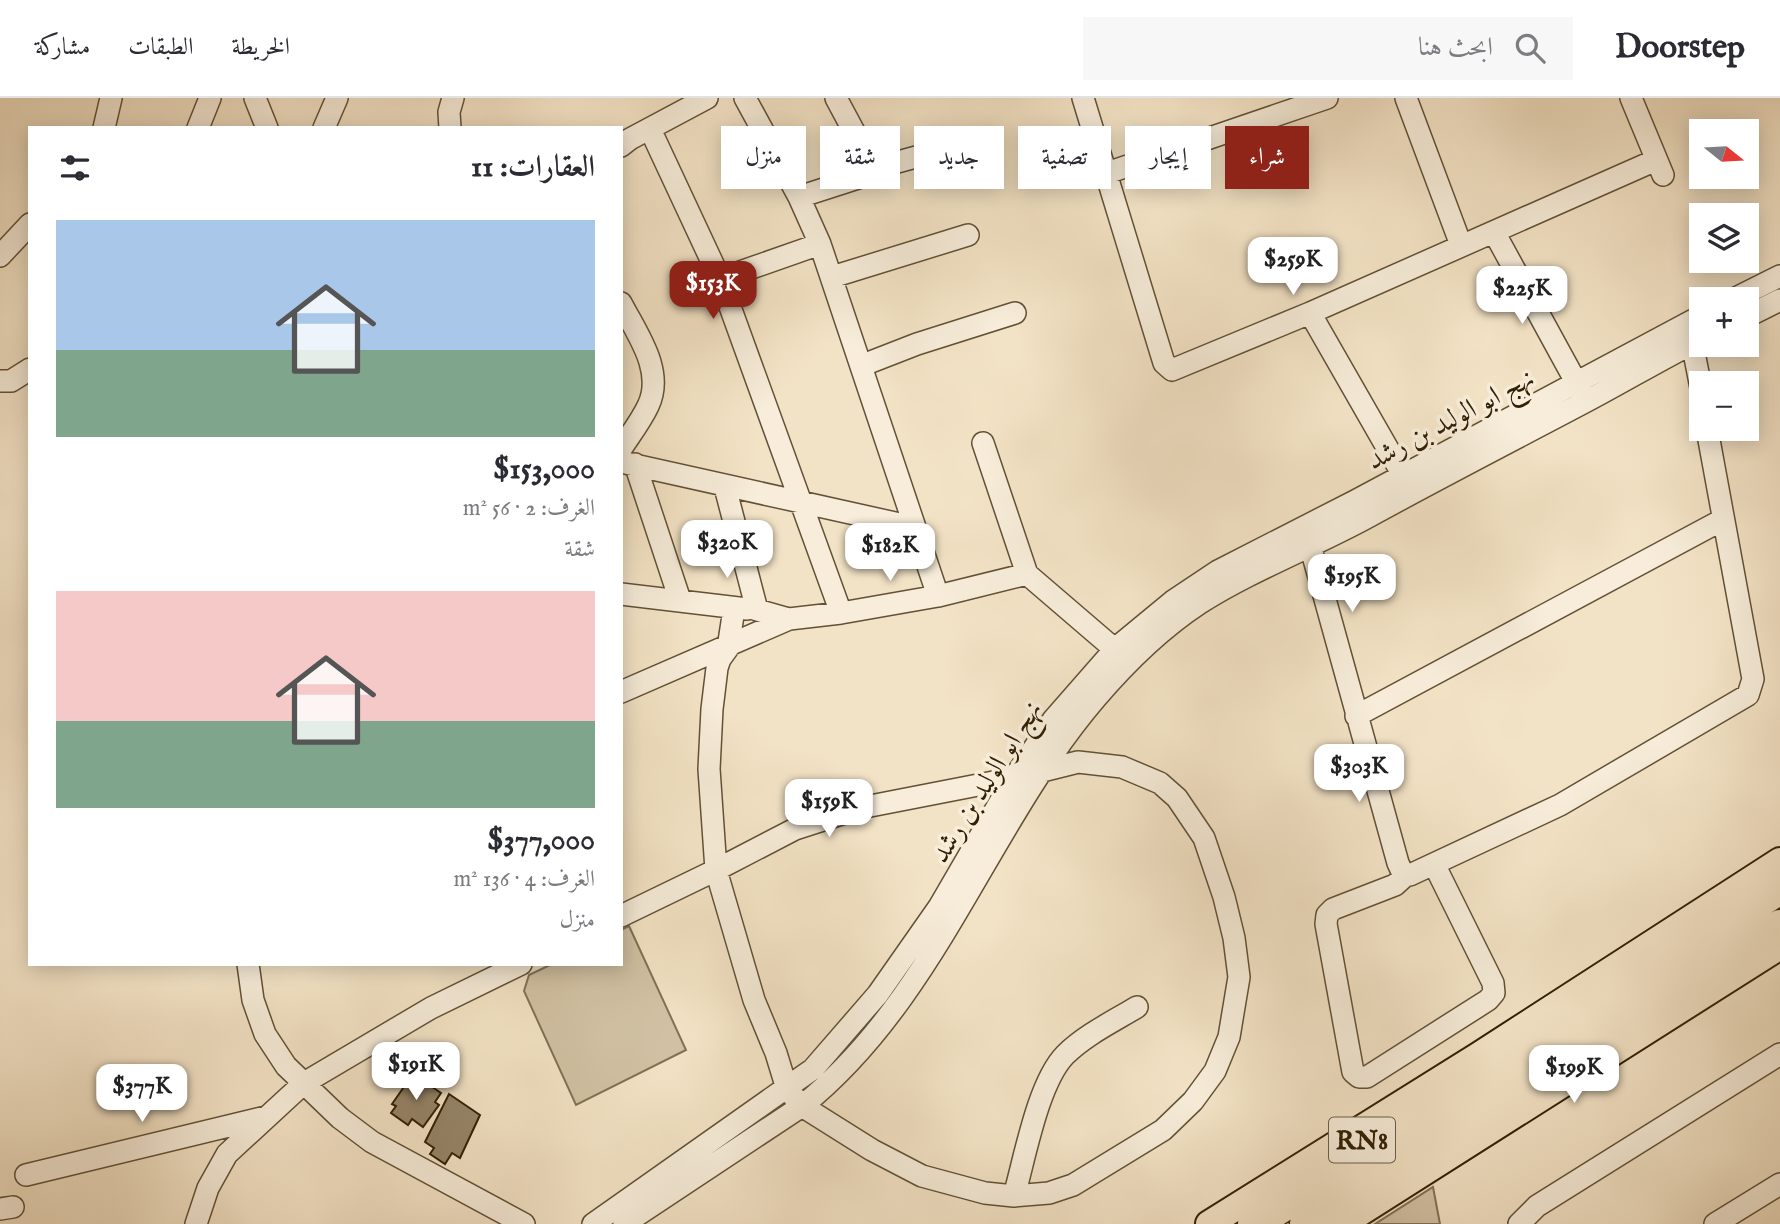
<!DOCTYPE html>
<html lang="ar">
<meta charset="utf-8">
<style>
body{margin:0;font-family:"IM FELL English",Amiri,serif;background:#f7f7f7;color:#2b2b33;direction:rtl;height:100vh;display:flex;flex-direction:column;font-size:26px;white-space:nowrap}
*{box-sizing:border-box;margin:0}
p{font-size:23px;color:#7c7c81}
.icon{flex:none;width:38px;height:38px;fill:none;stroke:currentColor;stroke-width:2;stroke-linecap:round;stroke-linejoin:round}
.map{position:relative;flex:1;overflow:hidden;direction:ltr}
.sheet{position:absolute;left:28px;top:28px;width:595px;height:840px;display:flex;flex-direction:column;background:#fff;border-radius:0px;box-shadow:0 4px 18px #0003;direction:rtl}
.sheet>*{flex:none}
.banner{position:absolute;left:644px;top:28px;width:665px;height:63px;direction:rtl;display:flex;gap:14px}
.needle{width:46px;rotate:108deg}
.controls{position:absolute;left:1689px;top:21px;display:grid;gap:14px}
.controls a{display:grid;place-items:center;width:70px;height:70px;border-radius:0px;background:#fff;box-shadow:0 4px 18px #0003;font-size:35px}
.price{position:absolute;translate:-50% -60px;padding:0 16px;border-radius:14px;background:#fff;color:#222;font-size:23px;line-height:46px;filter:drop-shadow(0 2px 4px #0008)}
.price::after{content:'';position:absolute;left:50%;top:42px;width:21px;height:16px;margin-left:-10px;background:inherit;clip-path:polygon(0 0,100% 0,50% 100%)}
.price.selected{background:#8f2418;color:#fff}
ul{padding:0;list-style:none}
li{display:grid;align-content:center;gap:14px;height:371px;padding:0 28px}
li span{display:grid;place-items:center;height:217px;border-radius:0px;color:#555}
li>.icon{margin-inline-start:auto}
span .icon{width:126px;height:126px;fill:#fffc;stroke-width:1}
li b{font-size:30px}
h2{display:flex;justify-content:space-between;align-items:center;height:84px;padding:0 28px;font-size:30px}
.pill{padding:0 24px;border-radius:0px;background:#fff;box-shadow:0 4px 18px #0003;font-size:24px;line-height:63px}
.pill.selected{background:#8f2418;color:#fff}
header{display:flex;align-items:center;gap:42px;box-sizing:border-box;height:98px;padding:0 35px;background:#fff;border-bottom:2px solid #e1e1e2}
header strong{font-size:33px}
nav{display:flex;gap:38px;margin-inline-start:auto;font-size:24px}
.search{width:490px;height:63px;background:#f7f7f7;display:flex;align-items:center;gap:18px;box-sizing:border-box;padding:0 24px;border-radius:0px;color:#7c7c81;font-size:26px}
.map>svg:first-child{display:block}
.green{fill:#d2c2a5;stroke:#827156;stroke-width:2}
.building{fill:#96856a;stroke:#322006;stroke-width:2}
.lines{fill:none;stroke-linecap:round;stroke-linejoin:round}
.minor-casing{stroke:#625136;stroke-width:24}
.major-casing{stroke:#322006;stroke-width:30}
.highway-casing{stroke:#322006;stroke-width:35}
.minor{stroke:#f7edda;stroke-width:21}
.major{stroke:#f3e3c6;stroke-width:26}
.highway{stroke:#f3e3c6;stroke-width:32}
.labels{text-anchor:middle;stroke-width:7;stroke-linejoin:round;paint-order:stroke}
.shield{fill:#f7edda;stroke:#6d5e46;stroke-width:2}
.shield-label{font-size:26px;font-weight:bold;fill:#322006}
.street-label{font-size:28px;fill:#322006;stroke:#f7edda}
</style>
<header>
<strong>Doorstep</strong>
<div class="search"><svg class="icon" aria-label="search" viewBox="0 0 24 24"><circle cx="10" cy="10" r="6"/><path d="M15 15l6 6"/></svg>ابحث هنا</div>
<nav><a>الخريطة</a><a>الطبقات</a><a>مشاركة</a></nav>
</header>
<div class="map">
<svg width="1780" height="1126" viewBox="0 0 1780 1126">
<rect width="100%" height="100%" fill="#f3e3c6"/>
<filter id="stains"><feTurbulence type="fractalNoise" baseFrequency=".00286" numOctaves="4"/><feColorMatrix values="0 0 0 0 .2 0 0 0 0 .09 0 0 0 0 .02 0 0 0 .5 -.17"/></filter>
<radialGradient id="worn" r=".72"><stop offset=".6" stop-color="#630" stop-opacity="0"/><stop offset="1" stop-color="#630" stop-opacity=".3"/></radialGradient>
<path class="green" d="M629 828 686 952 576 1007 524 893 529 877 552 866H621V832Z
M1433 1089 1440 1126H1375Z"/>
<path class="building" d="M413 976 441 995 435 1004 439 1007 423 1029 412 1021 408 1027 391 1015 396 1008 392 1006Z
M449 996 480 1017 460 1060 452 1055 445 1066 430 1056 434 1050 425 1044Z"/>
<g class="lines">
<defs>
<path id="minor" d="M255 0 267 30
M745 0 799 99 820 146 938 498
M1083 0 1164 265 1172 272 1310 215 1656 62
M1406 0 1461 147
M1631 0 1663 77
M104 30 111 0
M198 30 210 0
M324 30 337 0
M450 30 449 14 453 0
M650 31 720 181 841 515
M621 48 630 41 707 0
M869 72 959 47
M1107 75 1327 0
M799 99 861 79 869 72 866 56 836 0
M1494 134 1582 295
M0 158 30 126
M832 179 968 137
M720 181 820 146
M1734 201 1780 178
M621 205C637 236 665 273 648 308 641 323 630 337 621 351
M1310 215 1408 386
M1746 219 1780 202
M1690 234 1701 290
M863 267 917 246 1015 215
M0 283H11L30 271
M983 345 1027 476
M621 364 913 429
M635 366 680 502
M725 389 757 512 789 521
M1307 436 1398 765 1403 776 1410 777 1560 707 1748 597 1753 581 1707 331
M621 496 747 511
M621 594 789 521 841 515 938 498 1027 476 1126 561
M1356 618 1722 422
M1406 777 1395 787 1333 811 1327 817 1326 826 1353 974 1359 979H1367L1488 902 1494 895 1493 885 1434 766
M621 818 716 772 795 731 860 710 1014 680 1078 664 1122 669 1160 685 1177 700 1204 740 1224 799 1234 840 1239 879 1229 939 1215 973 1193 1003 1163 1032 1073 1087 1049 1095 1014 1098 985 1095 922 1078 872 1052 802 1008 787 991 776 955 754 902 716 772 709 671 712 611 717 570 720 561 728 550 734 511
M248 866 253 902 265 936 286 968 340 1020 372 1044 524 1126
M26 1077 266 1019
M1014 1098C1025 1059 1038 985 1065 957 1085 937 1114 923 1137 909
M0 1111 13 1109
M196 1126 208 1090 227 1056 304 985 431 910 521 866
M593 1126 813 971 878 896 939 809 1014 680 1053 622 1116 550 1173 503 1218 473 1355 403 1701 218
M624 1126 802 1008C936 901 987 727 1096 600 1125 566 1162 530 1200 505 1252 472 1313 449 1368 419 1439 380 1511 343 1583 305 1623 284 1661 261 1701 241
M1519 1126 1537 1108 1780 956
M1715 1126 1780 1086"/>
<path id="major" d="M1209 1126 1478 958 1780 763
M1342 1126 1780 848"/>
<path id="highway" d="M1254 1126 1780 790
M1306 1126 1780 828"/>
</defs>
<use href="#minor" class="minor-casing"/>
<use href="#major" class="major-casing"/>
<use href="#highway" class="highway-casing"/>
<use href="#minor" class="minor"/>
<use href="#major" class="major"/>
<use href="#highway" class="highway"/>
</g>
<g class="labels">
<rect class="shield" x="1329" y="1019.5" width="66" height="45" rx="5"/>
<g class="shield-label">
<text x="1362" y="1051">RN8</text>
</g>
<g class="street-label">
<text transform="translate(1450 320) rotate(-28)" y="10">نهج ابو الوليد بن رشد</text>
<text transform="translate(985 683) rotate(-58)" y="10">نهج ابو الوليد بن رشد</text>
</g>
</g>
<rect width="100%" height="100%" filter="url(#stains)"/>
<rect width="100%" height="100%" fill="url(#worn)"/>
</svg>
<div class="controls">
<a><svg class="needle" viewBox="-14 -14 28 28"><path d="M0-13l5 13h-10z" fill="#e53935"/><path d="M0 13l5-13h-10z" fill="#7c7c81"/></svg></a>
<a><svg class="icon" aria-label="layers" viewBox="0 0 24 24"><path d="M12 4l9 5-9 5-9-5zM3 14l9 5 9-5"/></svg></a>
<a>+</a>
<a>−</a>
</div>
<b class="price" style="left:1293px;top:199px">$259K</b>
<b class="price selected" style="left:713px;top:223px">$153K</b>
<b class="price" style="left:1522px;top:228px">$225K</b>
<b class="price" style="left:727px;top:482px">$320K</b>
<b class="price" style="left:890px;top:485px">$182K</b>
<b class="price" style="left:1352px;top:516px">$195K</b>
<b class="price" style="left:1359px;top:706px">$303K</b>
<b class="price" style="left:829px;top:741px">$159K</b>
<b class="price" style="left:416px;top:1004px">$191K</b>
<b class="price" style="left:1574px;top:1007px">$199K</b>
<b class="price" style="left:142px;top:1026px">$377K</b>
<div class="banner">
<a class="pill selected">شراء</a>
<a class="pill">إيجار</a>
<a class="pill">تصفية</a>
<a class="pill">جديد</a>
<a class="pill">شقة</a>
<a class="pill">منزل</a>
</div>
<section class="sheet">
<h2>العقارات: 11<svg class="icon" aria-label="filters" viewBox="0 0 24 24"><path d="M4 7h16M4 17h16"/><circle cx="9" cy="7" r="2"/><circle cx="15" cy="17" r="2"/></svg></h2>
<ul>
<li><span style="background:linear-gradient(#a9c7e8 60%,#7fa58c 0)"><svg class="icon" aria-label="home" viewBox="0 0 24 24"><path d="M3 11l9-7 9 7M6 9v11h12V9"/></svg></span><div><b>$153,000</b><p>الغرف: 2 · 56 m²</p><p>شقة</p></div></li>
<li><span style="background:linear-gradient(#f6c9c9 60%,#7fa58c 0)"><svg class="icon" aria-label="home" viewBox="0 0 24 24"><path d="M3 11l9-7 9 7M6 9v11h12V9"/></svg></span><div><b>$377,000</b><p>الغرف: 4 · 136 m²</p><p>منزل</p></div></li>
</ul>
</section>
</div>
